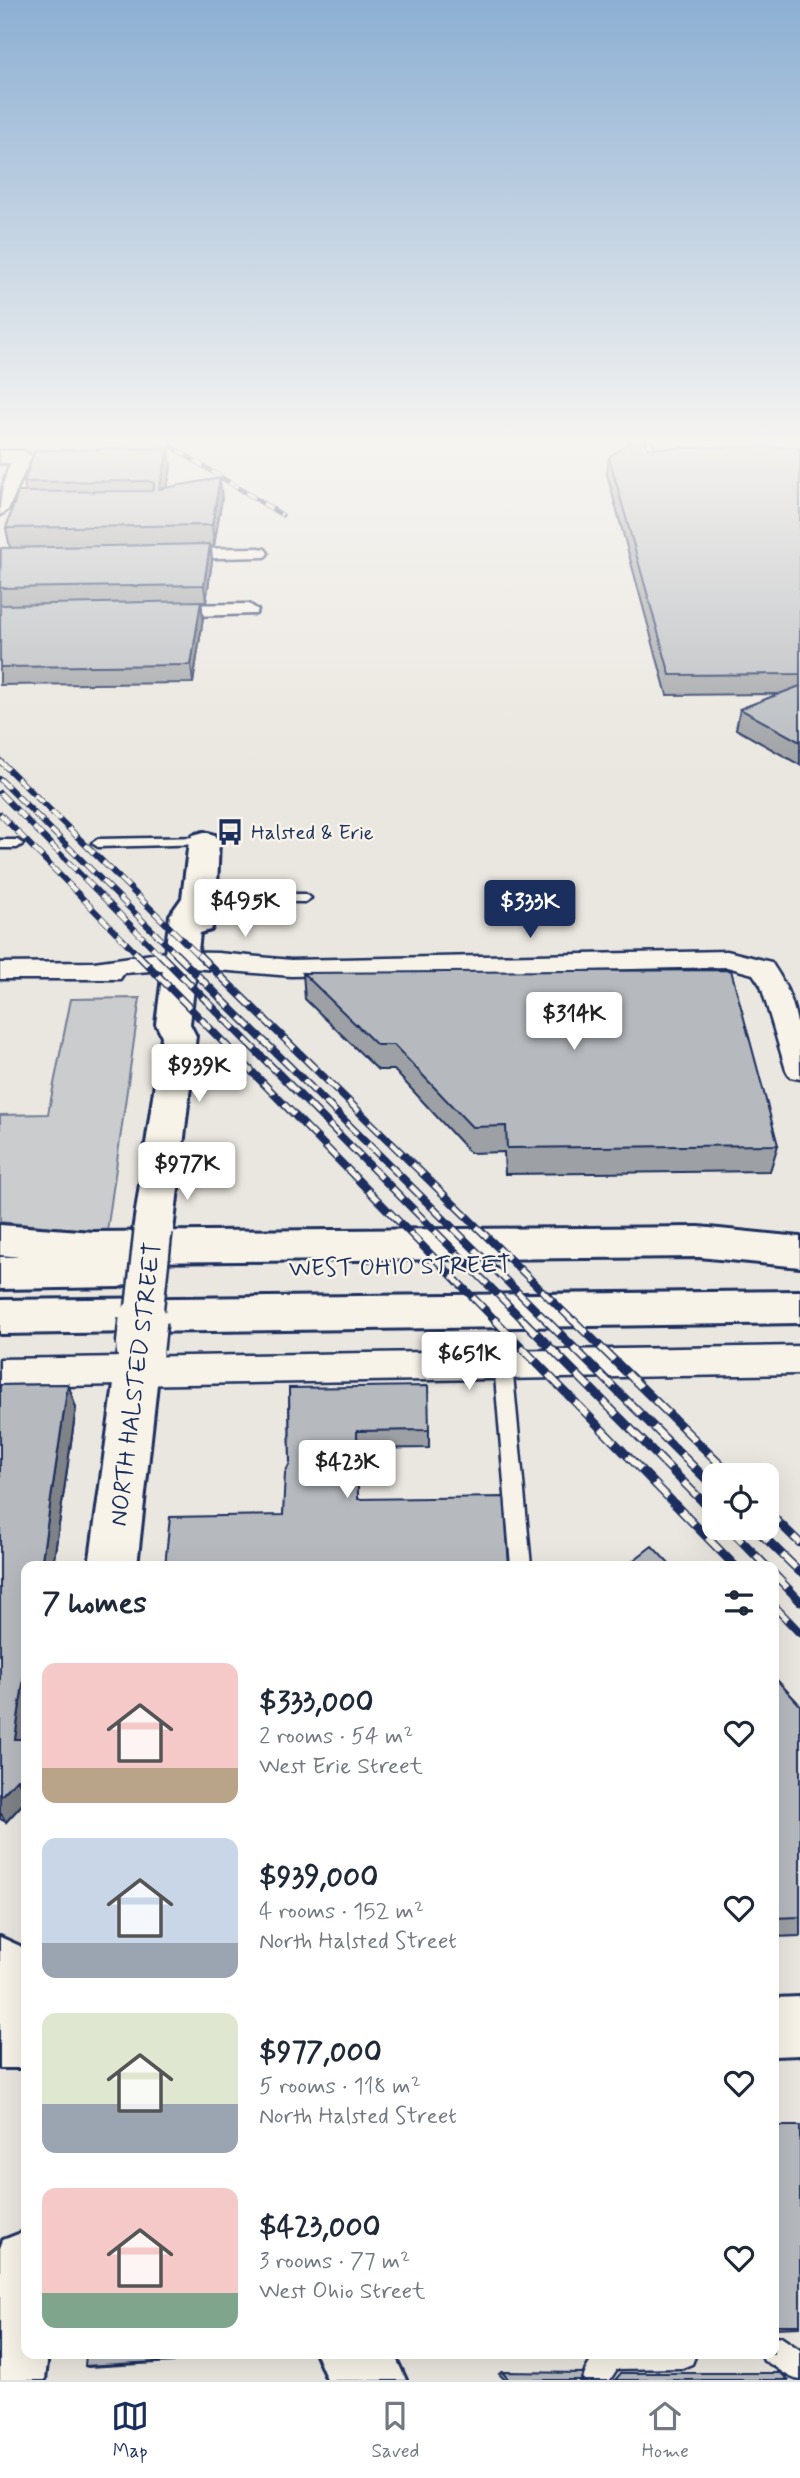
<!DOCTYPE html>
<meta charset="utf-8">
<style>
body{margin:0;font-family:Mynerve,sans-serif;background:#f2f2f3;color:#1f2937;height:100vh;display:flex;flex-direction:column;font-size:26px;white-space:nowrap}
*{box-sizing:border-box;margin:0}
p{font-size:23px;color:#747a83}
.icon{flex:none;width:38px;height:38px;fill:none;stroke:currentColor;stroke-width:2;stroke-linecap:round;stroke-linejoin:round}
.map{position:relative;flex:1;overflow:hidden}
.side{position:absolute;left:21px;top:1561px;width:758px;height:798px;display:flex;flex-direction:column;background:#fff;border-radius:14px;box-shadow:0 7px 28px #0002}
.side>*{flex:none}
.buttons{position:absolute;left:702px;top:1463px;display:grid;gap:14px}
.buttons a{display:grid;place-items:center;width:77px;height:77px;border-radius:14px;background:#fff;box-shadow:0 7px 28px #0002;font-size:35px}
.price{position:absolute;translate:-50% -60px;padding:0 16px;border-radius:7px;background:#fff;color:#222;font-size:23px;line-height:46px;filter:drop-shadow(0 2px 4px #0008)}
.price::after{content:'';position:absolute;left:50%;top:42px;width:21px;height:16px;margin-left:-10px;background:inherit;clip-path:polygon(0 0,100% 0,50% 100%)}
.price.current{background:#1b2f5e;color:#fff}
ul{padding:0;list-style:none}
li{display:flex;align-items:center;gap:21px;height:175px;padding:0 21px}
li span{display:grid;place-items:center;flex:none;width:196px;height:140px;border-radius:14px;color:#555}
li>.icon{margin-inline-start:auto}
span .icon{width:84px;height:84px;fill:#fffc;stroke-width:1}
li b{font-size:30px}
h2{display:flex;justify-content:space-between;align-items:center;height:84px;padding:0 21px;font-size:30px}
.dock{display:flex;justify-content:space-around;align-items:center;height:98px;border-top:2px solid #e0e1e3;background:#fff;font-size:19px;color:#747a83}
.dock a{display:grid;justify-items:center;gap:4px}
.dock .current{color:#1b2f5e}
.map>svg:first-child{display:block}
.green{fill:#cbcccd;stroke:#737e96;stroke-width:2}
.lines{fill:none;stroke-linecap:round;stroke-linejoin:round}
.lane-casing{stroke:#1b2f5e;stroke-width:5}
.street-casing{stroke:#1b2f5e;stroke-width:5}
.secondary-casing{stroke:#1b2f5e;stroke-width:6}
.highway-casing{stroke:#1b2f5e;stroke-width:6}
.lane{fill:#f7f3e8;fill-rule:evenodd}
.street{fill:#f7f3e8;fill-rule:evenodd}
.secondary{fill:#f7f3e8;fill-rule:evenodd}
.highway{fill:#f7f3e8;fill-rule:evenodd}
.rail-far3-casing{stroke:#1b2f5e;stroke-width:5}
.rail-far2-casing{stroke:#1b2f5e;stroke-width:6}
.rail-far1-casing{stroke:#1b2f5e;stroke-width:8}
.rail-casing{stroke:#1b2f5e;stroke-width:9}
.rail-far3{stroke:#f7f3e8;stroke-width:3.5;stroke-dasharray:10;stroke-linecap:butt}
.rail-far2{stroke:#f7f3e8;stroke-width:4.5;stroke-dasharray:12;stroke-linecap:butt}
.rail-far1{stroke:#f7f3e8;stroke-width:5;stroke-dasharray:15;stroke-linecap:butt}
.rail{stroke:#f7f3e8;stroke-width:6;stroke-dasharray:19;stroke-linecap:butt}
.secondary-bridge-far1-casing{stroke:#1b2f5e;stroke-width:42;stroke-linecap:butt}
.secondary-bridge-casing{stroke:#1b2f5e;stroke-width:52;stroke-linecap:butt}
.secondary-bridge-far1{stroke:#f7f3e8;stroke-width:37}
.secondary-bridge{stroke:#f7f3e8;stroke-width:47}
.wall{fill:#9da0a4;stroke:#1b2f5e;stroke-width:2}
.shaded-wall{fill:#7f8286;stroke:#1b2f5e;stroke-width:2}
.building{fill:#b6babf;stroke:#1b2f5e;stroke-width:2}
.labels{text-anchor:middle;stroke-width:5;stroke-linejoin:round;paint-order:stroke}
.far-poi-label{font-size:21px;fill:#1b2f5e;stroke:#f7f3e8;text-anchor:start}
.street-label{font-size:24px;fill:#1b2f5e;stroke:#f7f3e8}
</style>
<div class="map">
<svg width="800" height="2380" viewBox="0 0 800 2380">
<rect width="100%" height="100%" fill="#eae7e0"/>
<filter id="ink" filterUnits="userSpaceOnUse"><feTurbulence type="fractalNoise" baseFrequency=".0143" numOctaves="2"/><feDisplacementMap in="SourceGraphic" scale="14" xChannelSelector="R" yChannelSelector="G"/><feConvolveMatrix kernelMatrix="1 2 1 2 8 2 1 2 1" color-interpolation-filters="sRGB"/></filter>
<g filter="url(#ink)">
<path class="green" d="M140 998 107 1232 0 1222V1115L48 1114 71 999Z"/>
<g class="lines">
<defs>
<path id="lane" d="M643 440H651L655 454H649Z
M204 837 208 838V844L98 847 92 843 98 839Z
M0 840H17L23 844 17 848H0Z
M198 894H305L311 898 305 902 193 901 192 898Z
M503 1357 509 1359 512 1364 531 1566H511L494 1364 497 1359Z
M781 2337 800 2350V2380C788 2379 777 2366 764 2361L761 2354H774V2338Z
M595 2354H696L692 2364 682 2368 617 2369 610 2380H580Z"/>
<path id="street" d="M23 452 31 457 8 510 0 515C0 499 5 457 23 452Z
M259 548 265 549 268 553 265 557 172 559 163 554 172 549Z
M249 604 258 610 256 614 162 617 153 611 162 605Z
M727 951 771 962C799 1002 800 1032 800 1079L790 1077 786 1070 761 986 753 974 727 967 291 976 192 968 124 973 120 979H0V963L94 962 167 952 218 953 291 960Z
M800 1346V1374L0 1387V1359Z"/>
<path id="secondary" d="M0 451H23L33 457 23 463H0Z
M204 832 215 835 219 841C218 857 217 922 211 930L200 933 190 1024 196 1036 173 1231 167 1242 153 1246 139 1242 133 1231 162 1036 156 1024 170 915 182 898 189 841 193 835Z
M140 1331 155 1336 161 1348 137 1566H89L119 1348 125 1336Z
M0 1937 20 1946 26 1953V2068H0Z
M800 1997V2055L774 2056V1998Z
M26 2231V2354H48L45 2380H0V2248L3 2240Z
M316 2354H394L406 2380H327Z"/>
<path id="highway" d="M0 1225 93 1232 699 1227 800 1237V1267L699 1257 135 1262 139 1271 133 1282 119 1287 0 1289V1257H21L0 1255Z
M800 1291V1323L0 1334V1300Z"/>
</defs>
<use href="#lane" class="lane-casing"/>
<use href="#street" class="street-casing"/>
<use href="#secondary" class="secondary-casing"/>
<use href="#highway" class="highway-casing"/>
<use href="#lane" class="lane"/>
<use href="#street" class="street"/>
<use href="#secondary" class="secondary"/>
<use href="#highway" class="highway"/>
<defs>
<path id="rail-far3" d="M161 440 282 515"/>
<path id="rail-far2" d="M0 761 199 956
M0 779 178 956
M0 793 161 956
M0 814 139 956"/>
<path id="rail-far1" d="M137 954 497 1322
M160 954 525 1322
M176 954 548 1322
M198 954 574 1322"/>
<path id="rail" d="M495 1320 735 1566
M523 1320 714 1513
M546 1320 714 1487
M573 1320 731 1475
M766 1510 800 1543
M729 1528 766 1566
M755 1528 800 1572
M774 1574 800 1601
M774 1606 800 1633"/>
</defs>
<use href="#rail-far3" class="rail-far3-casing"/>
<use href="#rail-far2" class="rail-far2-casing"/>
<use href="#rail-far1" class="rail-far1-casing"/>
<use href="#rail" class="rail-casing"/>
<use href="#rail-far3" class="rail-far3"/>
<use href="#rail-far2" class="rail-far2"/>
<use href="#rail-far1" class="rail-far1"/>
<use href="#rail" class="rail"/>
<defs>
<path id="secondary-bridge-far1" d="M143 1322 153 1231"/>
<path id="secondary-bridge" d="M140 1348 143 1320"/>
</defs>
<use href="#secondary-bridge-far1" class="secondary-bridge-far1-casing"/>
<use href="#secondary-bridge" class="secondary-bridge-casing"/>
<use href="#secondary-bridge-far1" class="secondary-bridge-far1"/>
<use href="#secondary-bridge" class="secondary-bridge"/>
</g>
<path class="wall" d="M648 448 800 449V765L736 729 740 709 779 694 667 695 607 474 609 457Z
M171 468 167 488 222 498 214 546H211L212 561 206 602H201L203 618 193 683 0 685V550L10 548 6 528 26 492 24 482Z
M303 973 778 1145 770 1171 505 1174 504 1152 470 1153 394 1070H378L305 999Z
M68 1384 76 1408 53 1566H26V1800L6 1822 0 1819V1385Z
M289 1388 429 1430V1448L358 1449V1499L283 1515 290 1463Z
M774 1677 800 1705V1936L774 1937Z
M774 2126H800V2327L774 2328Z
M179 2354 174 2362 88 2367 85 2366Z
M502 2372 581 2378 583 2380H505L499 2374Z"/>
<path class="shaded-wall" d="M169 448 171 468 162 510 159 489Z
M220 478 222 498 214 546 212 525Z
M210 544 212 561 206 602 204 585Z
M201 601 203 618 193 683 191 665Z
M68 1384 76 1408 53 1566H41Z
M26 1663V1753L15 1739Z
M17 1779 26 1795V1800L6 1822 0 1812V1797Z"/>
<path class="building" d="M634 440H645L648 448 796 447 800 449V674L670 675 609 457Z
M169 448 159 489 220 478 212 525 6 528 18 492 151 491 154 489V483L148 481 24 482 35 450Z
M210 544 204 585 0 588 1 548Z
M201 601 191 665 0 667V605Z
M800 686V742L740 709Z
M731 970 778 1145 507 1148 506 1126 472 1127 394 1045H377L303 973Z
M68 1384 41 1566H26V1663L15 1739H26V1779H17L0 1797V1385Z
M428 1386 429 1430 357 1431 358 1499 504 1497 509 1566H165L170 1517 283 1515 285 1473 290 1463 289 1388Z
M652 1546 671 1566H634L630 1563Z
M774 1677 800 1705V1917L774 1918Z
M774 2126H800V2325H774Z
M86 2354H177L172 2361 85 2366Z
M502 2372 584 2373 581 2378 583 2380H509Z
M621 2373H781L788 2380H615Z"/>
</g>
<linearGradient id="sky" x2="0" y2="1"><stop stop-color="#8cafd3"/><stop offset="0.57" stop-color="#f6f4f1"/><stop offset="1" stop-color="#f6f4f1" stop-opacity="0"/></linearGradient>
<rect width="800" height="774" fill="url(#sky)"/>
<defs>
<symbol id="bus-bare" viewBox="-9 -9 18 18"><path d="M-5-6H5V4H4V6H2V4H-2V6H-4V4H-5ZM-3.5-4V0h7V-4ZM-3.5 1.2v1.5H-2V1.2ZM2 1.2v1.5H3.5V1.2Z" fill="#1b2f5e" stroke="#f7f3e8" stroke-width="2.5" paint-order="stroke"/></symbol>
</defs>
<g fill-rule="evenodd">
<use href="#bus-bare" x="211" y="813" width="38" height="38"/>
</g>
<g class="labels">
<g class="far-poi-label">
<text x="251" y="839">Halsted &amp; Erie</text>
</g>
<g class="street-label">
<text transform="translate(400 1266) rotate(-1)" y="8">WEST OHIO STREET</text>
<text transform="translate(135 1384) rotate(-83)" y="8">NORTH HALSTED STREET</text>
</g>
</g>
</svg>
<div class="buttons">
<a><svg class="icon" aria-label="locate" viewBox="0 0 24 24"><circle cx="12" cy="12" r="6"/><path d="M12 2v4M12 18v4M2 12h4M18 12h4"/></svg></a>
</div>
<b class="price" style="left:245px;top:939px">$495K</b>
<b class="price current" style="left:530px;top:940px">$333K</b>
<b class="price" style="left:574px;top:1052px">$314K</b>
<b class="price" style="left:199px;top:1104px">$939K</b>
<b class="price" style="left:187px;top:1202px">$977K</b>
<b class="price" style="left:469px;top:1392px">$651K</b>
<b class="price" style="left:347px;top:1500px">$423K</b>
<section class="side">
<h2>7 homes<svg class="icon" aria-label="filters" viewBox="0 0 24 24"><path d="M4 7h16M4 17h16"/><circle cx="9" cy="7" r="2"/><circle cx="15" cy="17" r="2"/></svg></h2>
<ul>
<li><span style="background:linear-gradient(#f6c9c9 75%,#b9a48a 0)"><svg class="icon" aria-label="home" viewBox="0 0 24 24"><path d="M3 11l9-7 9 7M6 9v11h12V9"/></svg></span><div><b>$333,000</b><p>2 rooms · 54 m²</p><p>West Erie Street</p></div><svg class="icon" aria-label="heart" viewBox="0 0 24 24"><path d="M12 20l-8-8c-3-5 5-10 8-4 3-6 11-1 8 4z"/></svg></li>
<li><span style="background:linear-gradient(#c9d6e8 75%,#9aa5b1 0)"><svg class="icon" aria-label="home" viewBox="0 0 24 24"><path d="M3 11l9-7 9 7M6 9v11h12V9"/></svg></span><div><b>$939,000</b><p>4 rooms · 152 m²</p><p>North Halsted Street</p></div><svg class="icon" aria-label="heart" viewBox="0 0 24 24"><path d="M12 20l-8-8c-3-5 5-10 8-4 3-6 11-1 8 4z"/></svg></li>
<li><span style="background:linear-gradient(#dfe7d0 65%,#9aa5b1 0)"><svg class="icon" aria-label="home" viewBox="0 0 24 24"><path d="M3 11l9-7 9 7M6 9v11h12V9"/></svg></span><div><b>$977,000</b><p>5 rooms · 118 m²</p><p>North Halsted Street</p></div><svg class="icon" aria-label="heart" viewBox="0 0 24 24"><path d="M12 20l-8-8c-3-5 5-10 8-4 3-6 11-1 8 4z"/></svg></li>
<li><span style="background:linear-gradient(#f6c9c9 75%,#7fa58c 0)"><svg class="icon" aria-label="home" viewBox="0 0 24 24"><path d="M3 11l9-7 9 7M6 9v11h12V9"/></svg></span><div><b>$423,000</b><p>3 rooms · 77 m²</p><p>West Ohio Street</p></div><svg class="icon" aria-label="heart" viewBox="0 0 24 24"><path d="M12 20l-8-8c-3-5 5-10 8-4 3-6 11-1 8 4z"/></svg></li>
</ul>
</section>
</div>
<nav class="dock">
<a class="current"><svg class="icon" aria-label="map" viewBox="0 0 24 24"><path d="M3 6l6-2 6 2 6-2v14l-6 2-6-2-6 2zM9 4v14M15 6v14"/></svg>Map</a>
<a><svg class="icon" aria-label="saved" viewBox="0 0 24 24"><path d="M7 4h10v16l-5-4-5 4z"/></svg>Saved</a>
<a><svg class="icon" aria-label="home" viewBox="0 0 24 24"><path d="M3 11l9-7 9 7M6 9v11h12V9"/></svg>Home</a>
</nav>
